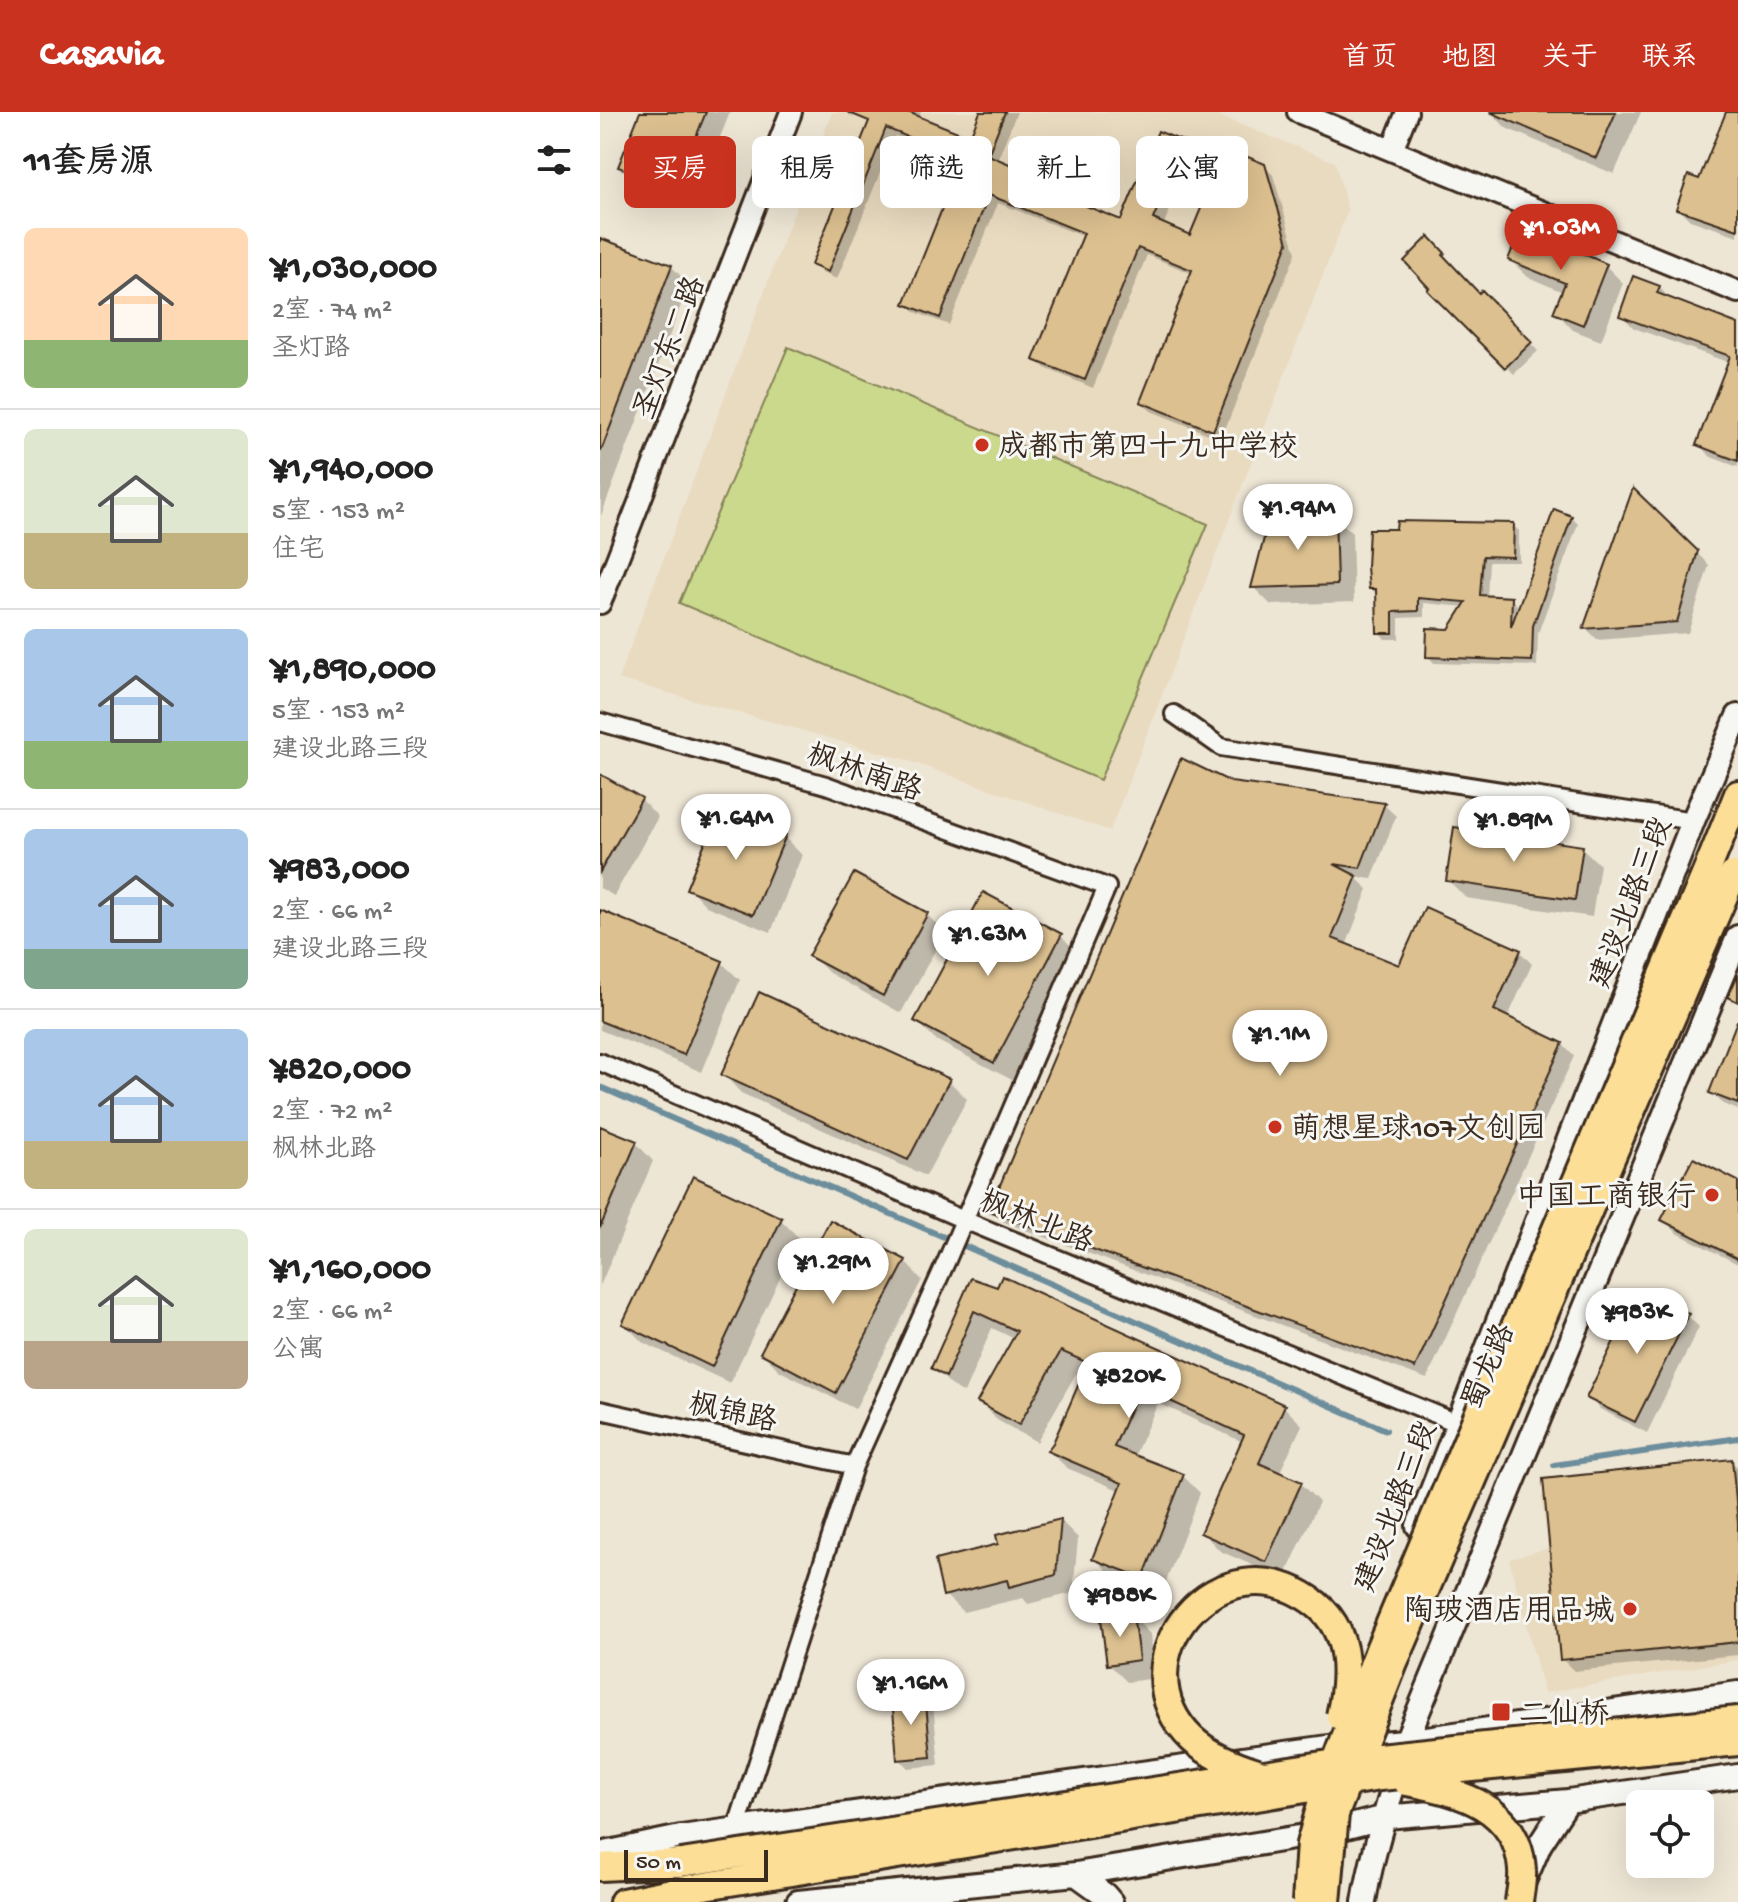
<!DOCTYPE html>
<html lang="zh">
<meta charset="utf-8">
<style>
body{margin:0;font-family:"Gochi Hand","LXGW WenKai TC",sans-serif;background:#f2f2f2;color:#222;height:100vh;display:flex;flex-direction:column;font-size:30px;white-space:nowrap}
*{box-sizing:border-box;margin:0}
p{font-size:26px;color:#767676}
.icon{flex:none;width:44px;height:44px;fill:none;stroke:currentColor;stroke-width:2;stroke-linecap:round;stroke-linejoin:round}
.map{position:relative;flex:1;overflow:hidden}
.side{display:flex;flex-direction:column;background:#fff;width:600px}
.side>*{flex:none}
.hud{position:absolute;left:24px;top:24px;width:760px;height:72px;display:flex;gap:16px}
.buttons{position:absolute;left:1026px;top:1678px;display:grid;gap:16px}
.buttons a{display:grid;place-items:center;width:88px;height:88px;border-radius:12px;background:#fff;box-shadow:0 8px 32px #0002;font-size:40px}
.scale{position:absolute;left:24px;bottom:20px;width:144px;box-sizing:border-box;padding-left:8px;border:4px solid #3b2a1e;border-top:0;font-size:22px;line-height:28px;white-space:nowrap;color:#3b2a1e;-webkit-text-stroke:6px #f6f6f2;paint-order:stroke}
.price{position:absolute;translate:-50% -68px;padding:0 18px;border-radius:28px;background:#fff;color:#222;font-size:26px;line-height:52px;filter:drop-shadow(0 2px 4px #0008)}
.price::after{content:'';position:absolute;left:50%;top:48px;width:24px;height:18px;margin-left:-12px;background:inherit;clip-path:polygon(0 0,100% 0,50% 100%)}
.price.current{background:#c8321e;color:#fff}
ul{padding:0;list-style:none}
li{display:flex;align-items:center;gap:24px;height:200px;padding:0 24px}
li+li{border-top:2px solid #e0e0e0}
li span{display:grid;place-items:center;flex:none;width:224px;height:160px;border-radius:12px;color:#555}
li>.icon{margin-inline-start:auto}
span .icon{width:96px;height:96px;fill:#fffc;stroke-width:1}
li b{font-size:34px}
h2{display:flex;justify-content:space-between;align-items:center;height:96px;padding:0 24px;font-size:34px}
.tag{padding:0 28px;border-radius:12px;background:#fff;box-shadow:0 8px 32px #0002;font-size:28px;line-height:72px}
.tag.current{background:#c8321e;color:#fff}
header{display:flex;align-items:center;gap:48px;box-sizing:border-box;height:112px;padding:0 40px;background:#c8321e;color:#fff}
header strong{font-size:38px}
nav{display:flex;gap:44px;margin-inline-start:auto;font-size:28px}
main{display:flex;flex:1;min-height:0}
.map>svg:first-child{display:block}
.built{fill:#e9dbc0}
.grass{fill:#cbd98d;stroke:#838256;stroke-width:2}
.shadow{fill:#0003}
.lines{fill:none;stroke-linecap:round;stroke-linejoin:round}
.stream{stroke:#6c8d9b;stroke-width:6}
.building{fill:#dcc090;stroke:#3b2a1e;stroke-width:2}
.minor-casing{stroke:#3b2a1e;stroke-width:22}
.tertiary-casing{stroke:#3b2a1e;stroke-width:26}
.secondary-casing{stroke:#3b2a1e;stroke-width:28}
.primary-casing{stroke:#3b2a1e;stroke-width:32}
.minor{stroke:#f6f6f2;stroke-width:16}
.tertiary{stroke:#f6f6f2;stroke-width:20}
.secondary{stroke:#f6f6f2;stroke-width:22}
.primary{stroke:#fcde96;stroke-width:26}
.primary-bridge-casing{stroke:#3b2a1e;stroke-width:32;stroke-linecap:butt}
.primary-bridge{stroke:#fcde96;stroke-width:26}
.poi-dot{fill:#c8321e;stroke:#f6f6f2;stroke-width:3}
.labels{text-anchor:middle;stroke-width:6;stroke-linejoin:round;paint-order:stroke}
.street-label{font-size:30px;fill:#3b2a1e;stroke:#f6f6f2}
.poi-label{font-size:30px;fill:#3b2a1e;stroke:#f6f6f2;text-anchor:start}
</style>
<header>
<strong>Casavia</strong>
<nav><a>首页</a><a>地图</a><a>关于</a><a>联系</a></nav>
</header>
<main>
<section class="side">
<h2>11套房源<svg class="icon" aria-label="filters" viewBox="0 0 24 24"><path d="M4 7h16M4 17h16"/><circle cx="9" cy="7" r="2"/><circle cx="15" cy="17" r="2"/></svg></h2>
<ul>
<li><span style="background:linear-gradient(#ffd9b3 70%,#8fb573 0)"><svg class="icon" aria-label="home" viewBox="0 0 24 24"><path d="M3 11l9-7 9 7M6 9v11h12V9"/></svg></span><div><b>¥1,030,000</b><p>2室 · 74 m²</p><p>圣灯路</p></div></li>
<li><span style="background:linear-gradient(#dfe7d0 65%,#c2b280 0)"><svg class="icon" aria-label="home" viewBox="0 0 24 24"><path d="M3 11l9-7 9 7M6 9v11h12V9"/></svg></span><div><b>¥1,940,000</b><p>5室 · 153 m²</p><p>住宅</p></div></li>
<li><span style="background:linear-gradient(#a9c7e8 70%,#8fb573 0)"><svg class="icon" aria-label="home" viewBox="0 0 24 24"><path d="M3 11l9-7 9 7M6 9v11h12V9"/></svg></span><div><b>¥1,890,000</b><p>5室 · 153 m²</p><p>建设北路三段</p></div></li>
<li><span style="background:linear-gradient(#a9c7e8 75%,#7fa58c 0)"><svg class="icon" aria-label="home" viewBox="0 0 24 24"><path d="M3 11l9-7 9 7M6 9v11h12V9"/></svg></span><div><b>¥983,000</b><p>2室 · 66 m²</p><p>建设北路三段</p></div></li>
<li><span style="background:linear-gradient(#a9c7e8 70%,#c2b280 0)"><svg class="icon" aria-label="home" viewBox="0 0 24 24"><path d="M3 11l9-7 9 7M6 9v11h12V9"/></svg></span><div><b>¥820,000</b><p>2室 · 72 m²</p><p>枫林北路</p></div></li>
<li><span style="background:linear-gradient(#dfe7d0 70%,#b9a48a 0)"><svg class="icon" aria-label="home" viewBox="0 0 24 24"><path d="M3 11l9-7 9 7M6 9v11h12V9"/></svg></span><div><b>¥1,160,000</b><p>2室 · 66 m²</p><p>公寓</p></div></li>
</ul>
</section>
<div class="map">
<svg width="1138" height="1790" viewBox="0 0 1138 1790">
<rect width="100%" height="100%" fill="#eee6d5"/>
<filter id="ink" filterUnits="userSpaceOnUse"><feTurbulence type="fractalNoise" baseFrequency=".0125" numOctaves="2"/><feDisplacementMap in="SourceGraphic" scale="16" xChannelSelector="R" yChannelSelector="G"/><feConvolveMatrix kernelMatrix="1 2 1 2 8 2 1 2 1" color-interpolation-filters="sRGB"/></filter>
<g filter="url(#ink)">
<path class="built" d="M232 0H609L735 50 748 98 510 719 300 646 18 567Z
M1138 1353V1548L944 1581 909 1447 948 1436 941 1384Z"/>
<path class="grass" d="M188 235 608 412 500 668 79 491Z"/>
<path class="shadow" d="M42 0H130L93 94 39 72 21 54Z
M275 0H321L318 6 371 27 382 0H417L397 49 428 61 491 53 499 62 486 96 522 111 584 32 593 41 563 114 592 125 664 54 673 63 696 141 621 327 551 299 542 290 593 162 547 143 493 276 445 256 436 247 485 125 398 91 349 213 315 200 307 191 363 51 295 24 237 167 222 161 213 152Z
M891 0H1041L1014 62 906 16Z
M1128 0H1138V124L1090 108 1078 96 1101 69Z
M829 127 879 184 882 181 938 239 914 262 830 178Z
M0 128 71 154 89 172 1 404Z
M910 148 1006 154 1023 171 1001 229 973 218 956 200 963 180 928 165Z
M1059 175 1071 188 1138 215V355L1111 345 1098 332 1130 251 1034 216 1021 203Z
M1034 379 1109 453 1088 521 997 528 986 517Z
M734 403 752 421 754 490 671 493 653 475Z
M971 405 978 412 938 521 937 554 834 551 828 544 850 519 865 495 824 491V505L799 506V527H785L779 520 778 484 771 476 913 413 919 419V450H889L887 485 911 487 920 496Z
M0 664 41 687 58 705 14 784 0 776Z
M630 672 784 693 796 704 772 767 755 765 768 777 746 834 800 856 920 840 932 852 907 907 962 932 974 944 827 1267 404 1110 392 1099Z
M184 725 202 743 171 820 106 794 89 776Z
M982 736 1000 753 992 805 866 786 848 768Z
M255 763 327 803 345 820 301 901 229 861 211 843Z
M384 783 461 824 479 842 412 968 334 927 317 909Z
M0 800 122 851 140 868 102 960 0 918Z
M160 882 349 969 367 987 326 1064 141 981 124 963Z
M1138 927V998L1123 992 1111 980Z
M0 1016 36 1031 53 1049 0 1174Z
M1138 1071V1152L1077 1121 1064 1108Z
M181 1108 199 1126 130 1271 42 1230 25 1212Z
M305 1150 322 1168 255 1297 180 1259 162 1241Z
M372 1168 684 1295 702 1313 679 1362 701 1372 719 1390 684 1467 620 1439 603 1421 643 1330 558 1291 534 1345 582 1363 600 1381 561 1483 512 1464 495 1446 521 1379 467 1356 449 1339 487 1259 479 1256 437 1330 397 1308 380 1290 415 1227 392 1216 364 1281 351 1273 333 1255Z
M1087 1203 1099 1215 1047 1321 1000 1297 988 1285Z
M1131 1349 1138 1356V1543L974 1559 962 1547Z
M461 1409 478 1426 473 1481 428 1492 423 1486 363 1500 345 1483 401 1434Z
M532 1504 550 1522 556 1566 527 1570 509 1552Z
M325 1583 333 1592 339 1653 308 1656 299 1647Z"/>
<g class="lines">
<path class="stream" d="M0 975 786 1318
M954 1353 1138 1326"/>
</g>
<path class="building" d="M40 0H106L75 77 18 55Z
M247 0H308L370 25 380 0H405L388 43 426 59 438 29 492 51 476 90 521 108 558 19 585 30 553 107 590 123 626 36 665 52 688 131 613 319 540 290 592 158 538 136 485 268 433 248 484 121 389 83 340 206 304 192 362 47 286 16 228 160 211 153 269 9Z
M890 0H1016L996 46Z
M1126 0H1138V118L1076 97 1088 63 1099 67Z
M921 115 1007 152 983 213 953 201 965 171 908 148Z
M829 124 845 141 843 143 879 181 882 178 932 230 905 256 827 178 829 176 804 149Z
M0 126 72 153 1 339H0Z
M1033 164 1060 174 1057 181 1138 212V349L1096 333 1130 244 1019 204Z
M1033 376 1098 439 1077 510 983 517Z
M954 397 972 404 933 514 932 549 826 545 827 516 849 517 866 490 818 486V499L793 500V521H777L776 477H769L767 455 769 417H796L797 409 914 411 913 445 883 444 880 483 912 485 911 515Z
M735 401 737 473 651 476 670 403Z
M581 646 631 670 785 691 760 756 734 752 757 764 732 826 799 853 825 795 921 838 894 898 963 931 815 1256 389 1099Z
M0 662 42 686 0 760Z
M119 696 186 723 153 803 86 777Z
M854 715 983 734 975 788 846 769Z
M254 761 328 801 283 884 208 844Z
M383 780 462 822 394 951 314 909Z
M0 798 123 849 84 943 0 909Z
M1138 862V890L1128 885Z
M159 880 350 967 308 1048 121 963Z
M1137 909H1138V992L1109 981Z
M0 1014 37 1029 0 1116Z
M1093 1046 1138 1069V1147L1061 1108Z
M93 1064 182 1106 112 1255 22 1212Z
M230 1108 306 1148 236 1281 160 1241Z
M402 1164 685 1293 659 1351 702 1370 666 1450 600 1421 644 1323 540 1275 514 1335 584 1362 543 1466 492 1447 522 1371 447 1339 453 1331 488 1251 461 1239 419 1313 377 1290 417 1219 374 1199 346 1265 331 1256 371 1166 397 1175Z
M1039 1178 1089 1202 1035 1310 986 1286Z
M1132 1347 1138 1411V1530L960 1548 943 1367Z
M461 1407 456 1463 409 1475 407 1468 343 1484 335 1448 398 1432 396 1423Z
M529 1502H533L539 1548 507 1553 501 1507Z
M325 1581 331 1645 297 1648 292 1584Z"/>
<g class="lines">
<defs>
<path id="minor" d="M574 602 621 635 1093 709
M0 610 226 673 507 775 347 1148 254 1354 136 1717
M0 950 364 1108 857 1311
M0 1298 254 1354"/>
<path id="tertiary" d="M698 0 1138 180
M792 38 807 0
M0 491 191 0"/>
<path id="secondary" d="M818 1414 1093 709 1138 604
M0 1742 81 1725 736 1634 806 1629 1138 1581
M476 1762 505 1783 511 1790
M922 1774 940 1732 968 1689
M198 1790 476 1762 723 1721 786 1705 968 1689 1138 1664
M764 1790C773 1735 792 1683 806 1629L1138 825"/>
<path id="primary" d="M1108 756 1138 682
M0 1755 81 1751
M23 1790 86 1777"/>
</defs>
<use href="#minor" class="minor-casing"/>
<use href="#tertiary" class="tertiary-casing"/>
<use href="#secondary" class="secondary-casing"/>
<use href="#primary" class="primary-casing"/>
<use href="#minor" class="minor"/>
<use href="#tertiary" class="tertiary"/>
<use href="#secondary" class="secondary"/>
<use href="#primary" class="primary"/>
<defs>
<path id="primary-bridge" d="M657 1660C635 1653 609 1643 592 1627 512 1549 620 1418 716 1492 751 1520 749 1565 740 1604
M807 1670C859 1679 918 1695 922 1758 923 1768 920 1780 919 1790
M81 1751 769 1646 1138 1608
M86 1777 780 1665 1138 1630
M706 1790 710 1732 724 1682 780 1535 1108 756
M727 1790 735 1702 794 1551 1133 763"/>
</defs>
<use href="#primary-bridge" class="primary-bridge-casing"/>
<use href="#primary-bridge" class="primary-bridge"/>
</g>
</g>
<g class="poi-dot">
<circle cx="382" cy="333" r="8"/>
<circle cx="675" cy="1015" r="8"/>
<circle cx="1112" cy="1083" r="8"/>
<circle cx="1030" cy="1497" r="8"/>
<rect x="891" y="1590" width="20" height="20" rx="4"/>
</g>
<g class="labels">
<g class="street-label">
<text transform="translate(68 235) rotate(-69)" y="10">圣灯东二路</text>
<text transform="translate(265 659) rotate(19)" y="10">枫林南路</text>
<text transform="translate(1029 790) rotate(-69)" y="10">建设北路三段</text>
<text transform="translate(437 1108) rotate(22)" y="10">枫林北路</text>
<text transform="translate(887 1254) rotate(-67)" y="10">蜀龙路</text>
<text transform="translate(133 1299) rotate(12)" y="10">枫锦路</text>
<text transform="translate(794 1394) rotate(-69)" y="10">建设北路三段</text>
</g>
<g class="poi-label">
<text x="398" y="343">成都市第四十九中学校</text>
<text x="691" y="1025">萌想星球107文创园</text>
<text x="1096" y="1093" text-anchor="end">中国工商银行</text>
<text x="1014" y="1507" text-anchor="end">陶玻酒店用品城</text>
<text x="919" y="1610">二仙桥</text>
</g>
</g>
</svg>
<div class="buttons">
<a><svg class="icon" aria-label="locate" viewBox="0 0 24 24"><circle cx="12" cy="12" r="6"/><path d="M12 2v4M12 18v4M2 12h4M18 12h4"/></svg></a>
</div>
<div class="scale">50 m</div>
<b class="price current" style="left:961px;top:160px">¥1.03M</b>
<b class="price" style="left:698px;top:440px">¥1.94M</b>
<b class="price" style="left:136px;top:750px">¥1.64M</b>
<b class="price" style="left:914px;top:752px">¥1.89M</b>
<b class="price" style="left:388px;top:866px">¥1.63M</b>
<b class="price" style="left:680px;top:966px">¥1.1M</b>
<b class="price" style="left:233px;top:1194px">¥1.29M</b>
<b class="price" style="left:1037px;top:1244px">¥983K</b>
<b class="price" style="left:529px;top:1308px">¥820K</b>
<b class="price" style="left:520px;top:1527px">¥988K</b>
<b class="price" style="left:311px;top:1615px">¥1.16M</b>
<div class="hud">
<a class="tag current">买房</a>
<a class="tag">租房</a>
<a class="tag">筛选</a>
<a class="tag">新上</a>
<a class="tag">公寓</a>
</div>
</div>
</main>
